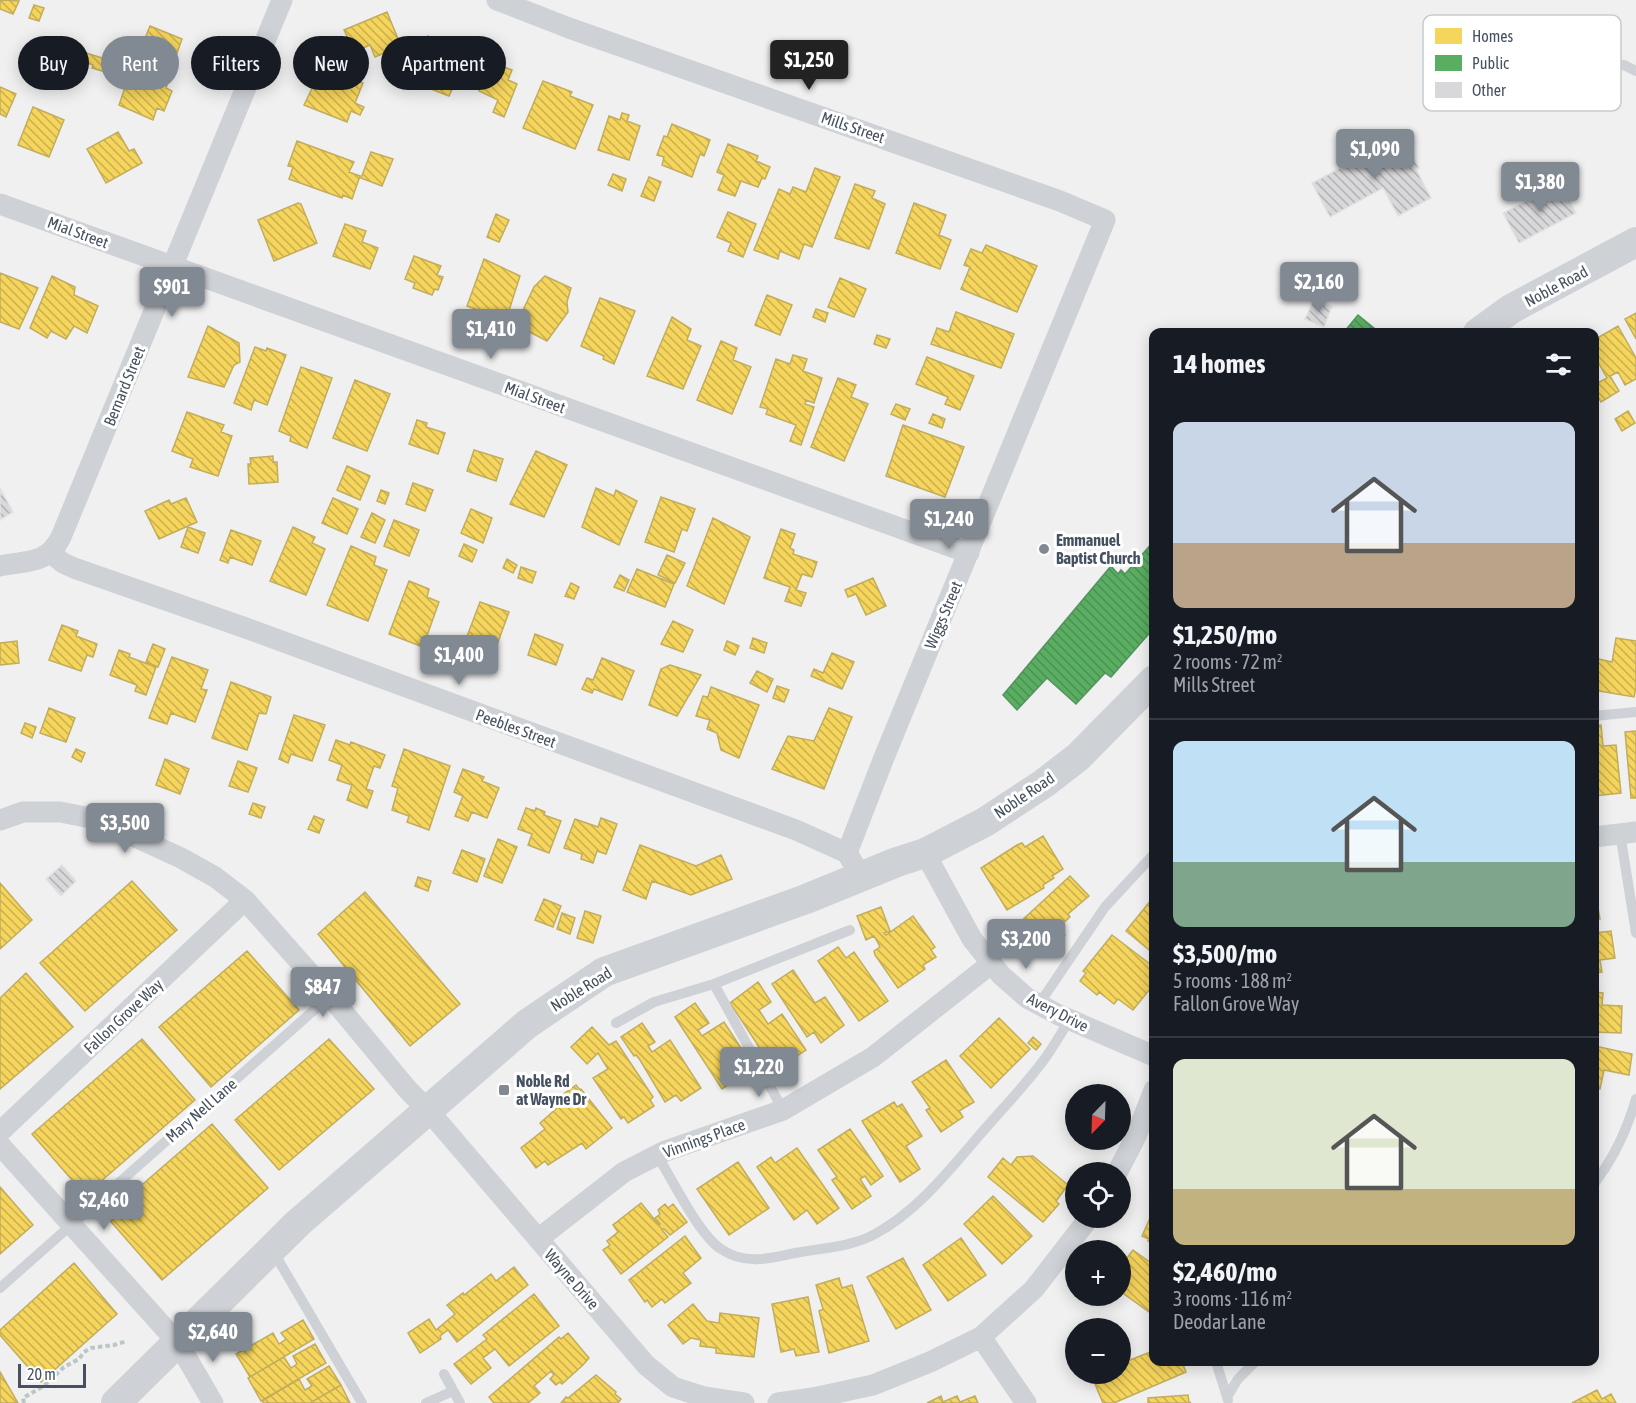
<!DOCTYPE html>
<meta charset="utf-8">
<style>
body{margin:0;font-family:"Asap Condensed",sans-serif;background:#242831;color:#f1f3f6;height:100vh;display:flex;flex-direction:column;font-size:22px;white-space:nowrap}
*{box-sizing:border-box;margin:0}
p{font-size:20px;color:#9ea1a6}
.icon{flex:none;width:33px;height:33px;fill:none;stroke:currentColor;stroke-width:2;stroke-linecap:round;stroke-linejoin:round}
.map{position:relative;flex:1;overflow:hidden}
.panel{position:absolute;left:1149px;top:328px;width:450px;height:1038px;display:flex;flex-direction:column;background:#171b24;border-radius:12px;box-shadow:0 3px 15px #0003}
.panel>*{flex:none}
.top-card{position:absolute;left:18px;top:36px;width:570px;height:54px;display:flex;gap:12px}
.needle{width:39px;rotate:203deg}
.fabs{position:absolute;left:1065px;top:1084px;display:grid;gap:12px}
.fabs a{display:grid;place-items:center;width:66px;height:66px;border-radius:50%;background:#171b24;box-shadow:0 3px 15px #0003;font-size:30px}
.scale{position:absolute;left:18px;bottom:15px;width:68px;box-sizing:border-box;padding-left:6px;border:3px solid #455160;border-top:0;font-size:16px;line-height:21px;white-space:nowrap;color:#455160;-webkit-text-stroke:4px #fff;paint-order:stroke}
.price{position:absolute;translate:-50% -51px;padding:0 14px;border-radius:6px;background:#818992;color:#fff;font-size:20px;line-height:39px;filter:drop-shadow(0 2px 3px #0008)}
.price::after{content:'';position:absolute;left:50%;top:36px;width:18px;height:14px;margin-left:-9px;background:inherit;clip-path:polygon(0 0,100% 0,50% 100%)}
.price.selected{background:#222;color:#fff}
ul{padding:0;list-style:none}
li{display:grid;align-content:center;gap:12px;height:318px;padding:0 24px}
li+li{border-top:2px solid #363941}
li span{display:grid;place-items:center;height:186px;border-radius:12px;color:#555}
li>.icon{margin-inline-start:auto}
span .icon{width:108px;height:108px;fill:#fffc;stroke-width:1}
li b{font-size:26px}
h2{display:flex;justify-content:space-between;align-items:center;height:72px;padding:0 24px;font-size:26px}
.pill{padding:0 21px;border-radius:27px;background:#171b24;box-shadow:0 3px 15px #0003;font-size:21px;line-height:54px}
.pill.selected{background:#818992;color:#fff}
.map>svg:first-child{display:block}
.homes{fill:url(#homes-back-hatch);stroke:#c1ad5d;stroke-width:1.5}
.public{fill:url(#public-back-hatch);stroke:#549261;stroke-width:1.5}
.building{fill:url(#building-back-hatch);stroke:#e2e2e3;stroke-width:1.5}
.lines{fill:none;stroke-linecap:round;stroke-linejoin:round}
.path{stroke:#b9c7c5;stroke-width:4;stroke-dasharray:4.5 3;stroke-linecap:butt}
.lane{stroke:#ced1d5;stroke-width:10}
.street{stroke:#ced1d5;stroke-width:21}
.secondary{stroke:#ced1d6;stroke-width:30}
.poi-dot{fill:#818992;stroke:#fff;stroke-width:2}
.labels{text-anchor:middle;stroke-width:6;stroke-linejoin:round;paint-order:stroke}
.street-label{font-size:16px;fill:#455160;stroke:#fff}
.poi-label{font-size:16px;font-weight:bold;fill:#455160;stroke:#fff;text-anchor:start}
.key{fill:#fff;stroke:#c7cbcf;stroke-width:1.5}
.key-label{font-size:16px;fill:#455160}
</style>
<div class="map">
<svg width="1636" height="1403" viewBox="0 0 1636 1403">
<defs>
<pattern id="homes-back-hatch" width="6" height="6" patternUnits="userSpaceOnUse" patternTransform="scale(1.5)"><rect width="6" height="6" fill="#f6d55c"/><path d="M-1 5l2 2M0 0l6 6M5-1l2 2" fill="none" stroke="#c9af4f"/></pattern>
<pattern id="public-back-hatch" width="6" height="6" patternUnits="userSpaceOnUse" patternTransform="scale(1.5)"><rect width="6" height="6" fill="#5aae61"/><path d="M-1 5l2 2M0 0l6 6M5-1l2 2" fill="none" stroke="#4c9053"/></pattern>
<pattern id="building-back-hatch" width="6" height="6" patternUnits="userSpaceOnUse" patternTransform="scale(1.5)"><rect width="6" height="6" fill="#d8d8db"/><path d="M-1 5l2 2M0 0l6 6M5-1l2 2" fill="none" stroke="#b1b2b5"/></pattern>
</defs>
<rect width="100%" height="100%" fill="#f1f0f0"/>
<path class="homes" d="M0 0 19 1 13 14 0 9Z
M34 5 44 8 39 21 29 18Z
M387 12 401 46 375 57 370 45 354 52 344 30Z
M150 26 182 39 173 64 140 51Z
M428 36 439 41 438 44 451 49 453 46 466 51 461 62 454 59 446 80 455 83 449 96 421 85 426 74 419 72 423 61 419 60Z
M46 45 57 50 52 60 42 55Z
M86 53 112 61 109 73 92 68 93 65 83 62Z
M491 62 512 70 508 80 517 84 504 117 493 112 498 100 479 91Z
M332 71 363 83 355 103 364 107 360 115 351 111 347 122 304 105 318 76 328 80Z
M129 76 139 79 140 77 167 86 166 88 172 91 164 111 157 108 153 120 119 105Z
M543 81 572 92 570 96 593 105 575 149 523 128Z
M0 87 16 94 6 117 0 114Z
M33 107 64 120 49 157 18 145Z
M622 113 629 115 627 121 640 126 629 160 598 150 609 116 620 120Z
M672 124 710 140 704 156 700 154 692 177 662 165 664 157 657 155 664 136 667 137Z
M118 132 129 151 134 149 142 163 106 183 87 149Z
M297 141 354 162 349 172 360 176 352 199 343 195 342 198 289 179 293 167 288 166Z
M728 144 758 156 756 161 770 167 765 179 762 178 758 187 741 181 735 196 718 190 724 175 717 172Z
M371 152 393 159 382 186 361 178Z
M815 168 840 177 812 247 804 244 799 259 780 251 778 259 754 250 779 189 790 194 793 187 806 192Z
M613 174 626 179 622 191 608 185Z
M649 177 661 182 654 201 641 196Z
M855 184 875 191 872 198 885 204 869 249 835 238Z
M298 203 301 204 317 243 274 261 258 220Z
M914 203 946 215 939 235 951 240 940 269 896 253Z
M728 212 756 224 743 257 728 251 731 243 717 237Z
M496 214 509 220 499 242 487 237Z
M345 224 366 231 362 242 378 248 370 269 333 256Z
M986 245 1037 266 1017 312 961 289 970 267 964 265 971 249 982 253Z
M414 256 441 266 437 275 443 277 438 290 435 289 432 295 413 288 415 283 405 279Z
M484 259 520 276 506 320 467 306Z
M0 273 38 288 19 329 0 322Z
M52 276 75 287 74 295 98 306 87 333 74 326 66 339 51 331 47 338 30 328Z
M545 276 571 288 567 302 568 312 547 341 516 325 534 287Z
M840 278 866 289 854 317 828 307Z
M767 295 792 305 780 335 755 325Z
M600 298 635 311 614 364 603 359 604 356 581 346Z
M816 309 828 313 825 322 813 317Z
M956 312 1014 334 1001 368 931 344 937 328 949 332Z
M1636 313V339L1625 319Z
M672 317 691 329 687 340 701 346 683 389 647 376Z
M208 326 239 343 240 362 234 365 224 387 188 377Z
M1618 326 1636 358V379L1625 385 1618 372 1610 376 1619 391 1601 402 1594 390V385L1607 378 1594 355V340Z
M877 335 890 339 886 348 874 344Z
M721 341 737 348 733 360 751 367 732 414 697 400Z
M255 347 266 351 267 348 286 355 267 405 254 400 251 410 234 403Z
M793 355 807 359 803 371 822 378 814 403 806 400 805 404 814 407 801 445 790 441 796 425 766 414 768 409 760 407 776 359 790 364Z
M927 357 974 376 960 410 945 404 948 397 916 384Z
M301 367 332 378 307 448 290 441 291 436 279 431Z
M838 378 856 385 851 397 868 404 844 461 811 447Z
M355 380 390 394 367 451 333 438Z
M896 404 910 409 905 420 891 414Z
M1628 411 1635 423 1622 431 1615 419Z
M187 412 224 425 221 432 232 436 218 476 190 467 193 459 172 451Z
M933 414 945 419 942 428 929 423Z
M417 420 427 423 426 427 445 433 438 454 409 444Z
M903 425 964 447 945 497 886 476Z
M474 450 503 459 496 481 467 471Z
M536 451 567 465 544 517 510 504Z
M273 456V462H277L278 482 249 484 248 464H251L250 458Z
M347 466 370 476 360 500 337 490Z
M413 483 433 490 425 511 406 504Z
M596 488 614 496 616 490 637 501 619 545 582 527Z
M381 490 389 493 385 504 377 501Z
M661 497 695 509 687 531 682 529 674 552 645 542Z
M186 498 197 522 159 539 145 511 169 500 171 504Z
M333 498 358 509 347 534 322 523Z
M471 509 492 518 483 543 461 533Z
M372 513 385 520 375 543 361 537Z
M713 518 750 537 724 604 687 586Z
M394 520 419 530 409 556 384 546Z
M188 527 205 533 198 553 181 547Z
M293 527 315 537 312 543 325 549 306 595 270 581Z
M781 529 795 534 790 548 794 550 793 554 817 562 812 577 802 574 796 590 806 593 801 606 785 601 790 587 764 578Z
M231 530 261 541 252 565 230 557 228 563 220 560Z
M464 544 477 550 472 562 459 556Z
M351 546 376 557 374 565 387 570 368 621 327 605Z
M667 555 685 563 675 583 658 575Z
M507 559 517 565 513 573 503 568Z
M521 567 536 572 532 583 518 578Z
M637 569 674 584 665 607 627 592Z
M620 575 629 580 624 591 614 587Z
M873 578 886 606 866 615 856 594 848 597 845 590Z
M409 581 429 589 427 597 439 602 423 647 389 634Z
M571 583 579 587 574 599 565 596Z
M480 602 509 612 494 653 483 649 484 645 466 639Z
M673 621 693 630 683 652 661 644Z
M62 625 78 631 76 636 97 644 93 657 87 655 81 671 49 660Z
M535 634 563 645 556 665 528 655Z
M753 638 767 643 764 653 750 648Z
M1616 638 1636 641V688L1634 697 1594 690V658L1612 662Z
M17 641 19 663 0 665V643Z
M727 641 739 646 735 655 724 650Z
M153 644 165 649 158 667 146 662Z
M119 650 130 654 129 657 156 667 146 695 135 691 137 685 110 675Z
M832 653 854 662 842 689 811 676 814 669 823 673Z
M172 657 208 670 201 689 207 690 195 722 171 713 167 724 149 718Z
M602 658 634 671 622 700 594 689 592 693 582 689 587 678 593 680Z
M670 665 701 675 677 716 649 705 661 669Z
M757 671 773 679 767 692 750 683Z
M231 682 271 697 266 714 259 713 247 750 212 738Z
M777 686 789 690 784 702 773 698Z
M711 687 759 705 739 758 721 750 717 733 707 729 710 720 696 716 703 696 708 697Z
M49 708 75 718 66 742 40 733Z
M829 708 852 717 824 789 772 769 788 736 814 741Z
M294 715 325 725 312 761 291 754 288 763 279 759Z
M25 723 36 727 32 738 21 733Z
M1601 725 1603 746 1616 745 1621 793 1594 796V726Z
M1636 731V798H1631L1625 732Z
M336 740 350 745 351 742 385 755 380 768 374 766 366 789 373 791 367 808 347 800 352 785 337 780 342 765 329 760Z
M76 749 85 753 81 762 72 757Z
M404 749 450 766 429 830 407 822 409 816 392 810 398 788 392 786Z
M165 759 189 769 180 794 156 785Z
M238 761 257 768 248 792 229 786Z
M463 769 484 777 482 781 499 788 487 818 472 812 468 821 455 816 463 796 454 792Z
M253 803 265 807 261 818 249 814Z
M526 808 535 811 536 808 543 811 545 812 544 815 561 821 549 853 528 845 532 834 518 829Z
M314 816 324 820 319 833 308 829Z
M601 818 617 824 606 854 597 851 593 863 581 859 582 854 564 848 575 819 598 827Z
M1043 836 1063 869 1052 876 1054 878 1043 885 1044 888 1007 910 981 868 1017 845 1022 843 1025 847Z
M498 839 517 847 502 883 484 876Z
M640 845 696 866 721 855 732 879 691 895 652 881 646 899 623 890Z
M462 850 485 859 477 882 453 873Z
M1070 876 1089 896 1068 914 1070 917 1058 928 1065 935 1047 951 1038 942 1036 944 1018 924Z
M418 877 431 881 428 891 415 886Z
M132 881 177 930 85 1011 40 963Z
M0 883 32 920 0 949Z
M1594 886 1600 919H1594Z
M365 892 460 1004 410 1046 318 934Z
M544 899 561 906 553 927 535 920Z
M1152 899 1154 900V954L1126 931Z
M881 907 890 931 884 933 886 935 913 916 935 947 931 950 936 957 923 965 925 969 898 988 875 955 874 951 880 947 877 941 874 936 866 940 857 916Z
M585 911 601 916 593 943 577 938Z
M562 913 575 918 570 934 557 929Z
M1611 931 1615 958 1600 960 1602 972 1594 973V933Z
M1112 935 1154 967V984L1133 1010 1118 999 1114 1004 1099 992 1097 995 1080 981 1086 973 1083 971Z
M838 947 846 958 854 952 888 1001 859 1021 818 961Z
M247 951 299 1010 211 1087 159 1027Z
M793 970 815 1003 825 997 844 1025 821 1043 814 1032 807 1037 772 984Z
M26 973 73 1027 0 1089V998Z
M758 982 771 1002 759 1010 768 1024 782 1014 806 1050 788 1062 786 1059 773 1068 730 1003Z
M1594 992 1603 993 1602 1005 1622 1006 1621 1033 1594 1032Z
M695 1003 709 1023 698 1030 702 1036 724 1022 754 1068 722 1089 675 1017Z
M999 1018 1030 1049 991 1088 960 1056Z
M642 1023 655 1042 648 1046 652 1052 670 1040 701 1088 681 1101 676 1095 665 1102 640 1060 636 1055 634 1056 621 1037Z
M592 1027 609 1045 616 1041 653 1097 650 1100 654 1106 628 1123 624 1117 621 1119 593 1078 608 1069 598 1053 587 1064 571 1047Z
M1033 1037 1041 1044 1036 1050 1028 1043Z
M142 1039 195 1100 85 1195 32 1134Z
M329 1039 374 1089 279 1170 235 1120Z
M1595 1046 1632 1054 1629 1075 1604 1070 1600 1089 1594 1088Z
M946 1060 974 1102 959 1111 963 1117 941 1132 926 1110 930 1108 912 1082Z
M576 1085 580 1090 581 1089 612 1128 586 1149 582 1143 548 1165 545 1161 536 1168 521 1148 545 1129 540 1123 565 1101 561 1096Z
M894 1102 897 1107 902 1104 922 1136 906 1146 920 1169 900 1182 862 1121Z
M212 1124 268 1188 162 1280 106 1216Z
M850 1129 883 1176 871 1185 865 1176 860 1179 871 1196 852 1209 832 1180 837 1177 818 1150Z
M797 1148 839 1208 817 1224 807 1210 794 1220 757 1167 771 1157 775 1163Z
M1033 1156 1068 1185 1056 1201 1059 1204 1043 1222 988 1177 1003 1158 1011 1165 1017 1157Z
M738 1162 769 1208 729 1235 697 1189Z
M0 1187 33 1225 0 1254Z
M993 1196 1032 1236 1002 1264 964 1224Z
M641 1203 659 1225 660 1224 655 1218 660 1214 658 1210 665 1204 668 1208 673 1204 687 1222 670 1235 664 1229 662 1230 668 1237 621 1274 603 1250 610 1245 607 1241 618 1232 613 1225Z
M1154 1209V1244L1148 1241 1149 1239 1142 1236Z
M685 1236 701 1258 683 1273 691 1283 665 1303 662 1299 652 1307 647 1300 645 1302 629 1280Z
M961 1238 986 1275 948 1301 923 1265Z
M1133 1250 1154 1265 1152 1314 1120 1291V1267Z
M903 1258 931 1310 896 1329 867 1277Z
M74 1263 117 1314 41 1382 0 1335V1330Z
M514 1267 528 1285 457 1342 448 1330 440 1336 441 1339 420 1353 408 1333 429 1319 436 1330 455 1314 447 1305 463 1293 464 1295 491 1274 496 1281Z
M839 1278 842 1288 852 1285 869 1341 829 1353 819 1311 823 1309 816 1285Z
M534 1294 559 1326 509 1366 495 1349 483 1358 491 1368 471 1384 454 1364 487 1339 483 1335Z
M808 1297 819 1352 796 1356 794 1349 781 1352 772 1304Z
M693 1304 707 1321 719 1323 720 1313 759 1318 754 1357 716 1353V1348L700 1346 701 1340 691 1338 683 1344 668 1325Z
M303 1320 314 1339 250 1377 236 1354 273 1333 279 1344 286 1339 281 1333Z
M568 1333 589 1358 583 1365 562 1384 560 1382 556 1385 550 1379 554 1375 551 1371 534 1386 540 1393 528 1403H494L489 1397 559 1337 561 1339Z
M315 1344 326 1363 261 1401 248 1378 284 1357 291 1368 297 1364 293 1356Z
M1154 1349V1362H1182L1186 1372 1114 1403H1103L1092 1377 1099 1374H1120V1359L1128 1355 1130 1360 1153 1351Z
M329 1366 341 1385 310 1403H264L262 1401 299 1379 305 1390 312 1386 307 1379Z
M0 1372 18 1403H0Z
M596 1375 616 1392 615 1394 621 1399 618 1403H561L566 1397 568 1398Z
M341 1385 350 1403H310Z
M1597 1390 1602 1399 1611 1394 1616 1403H1572Z
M1188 1395 1189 1402 1191 1403H1148V1398Z
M941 1396 943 1402 957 1396 960 1402 975 1396 978 1403H927Z"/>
<path class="public" d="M1358 315 1380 333 1344 332Z
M1154 541V628L1111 677 1105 673 1076 704 1047 678 1017 710 1003 695 1111 566 1118 574 1121 570 1125 574Z"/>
<path class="building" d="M1401 135 1419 168 1416 169 1431 198 1398 216 1383 188 1330 217 1312 183Z
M1560 183 1576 213 1519 243 1503 213Z
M1314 299 1332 306 1324 327 1305 319Z
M0 488 13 512 0 520Z
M62 865 76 881 61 896 46 879Z"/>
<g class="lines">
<path class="path" d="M24 1403 23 1398 44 1386 64 1367 79 1359 84 1352 91 1348 114 1345 127 1341"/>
<path class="lane" d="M1602 67 1624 65 1636 71
M1594 716 1636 712
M1620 833 1636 933
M714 984 783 1110
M1039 1004 1105 907 1154 854
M616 1023 654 1002 714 984 850 930
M657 1155C672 1179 699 1235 721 1249 744 1265 769 1259 795 1253 821 1248 852 1247 875 1234 916 1212 947 1173 977 1138 999 1112 1023 1088 1043 1061 1053 1048 1061 1033 1070 1019
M1594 1184C1614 1158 1627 1130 1636 1099
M273 1251 362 1403
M0 1288 330 996
M1216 1362 1228 1400
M444 1374 460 1403
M1227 1397 1238 1379 1255 1362
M426 1403 453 1391"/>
<path class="street" d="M497 0 569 28 1060 201 1105 220 883 760 847 853 861 876
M0 204 969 553
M51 553 63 563 74 568 243 627 796 830 847 853
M0 566C27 560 47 565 61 537L282 0
M0 820 23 812H60L96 819 181 858 215 877 245 900 330 996 408 1090 428 1110 646 1365 673 1387 704 1397 744 1403
M1594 837 1636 832
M925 853 972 939 1001 975 1027 998 1059 1015 1154 1056
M0 1132 245 900
M0 1145 178 1343 213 1403
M1117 1173 1136 1136 1154 1090
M538 1239 624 1172 663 1152 783 1110 873 1057 992 963
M981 1337 1026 1403
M778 1403 813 1398 873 1385 930 1362 981 1337 1034 1289 1089 1218"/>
<path class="secondary" d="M1478 333 1511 309 1636 242
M116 1403 298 1223 527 1024 604 972 806 899 897 862 925 853 985 822 1043 784 1078 757 1154 680"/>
</g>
<g class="poi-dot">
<circle cx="1044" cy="549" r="6"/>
<rect x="498" y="1084" width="12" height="12" rx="3"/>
</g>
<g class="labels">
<g class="street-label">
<text transform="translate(853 127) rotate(19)" y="6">Mills Street</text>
<text transform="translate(78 232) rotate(20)" y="6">Mial Street</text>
<text transform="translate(1556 286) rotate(-28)" y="6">Noble Road</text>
<text transform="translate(124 386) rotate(-68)" y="6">Bernard Street</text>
<text transform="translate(535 397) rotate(20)" y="6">Mial Street</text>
<text transform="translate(943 615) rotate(-67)" y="6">Wiggs Street</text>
<text transform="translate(516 728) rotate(20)" y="6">Peebles Street</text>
<text transform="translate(1024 795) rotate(-34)" y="6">Noble Road</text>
<text transform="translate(581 989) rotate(-32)" y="6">Noble Road</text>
<text transform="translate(1058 1012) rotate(27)" y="6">Avery Drive</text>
<text transform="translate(123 1016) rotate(-43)" y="6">Fallon Grove Way</text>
<text transform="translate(201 1110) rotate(-41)" y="6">Mary Nell Lane</text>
<text transform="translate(704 1138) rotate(-20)" y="6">Vinnings Place</text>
<text transform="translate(572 1279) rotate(49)" y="6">Wayne Drive</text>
</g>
<g class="poi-label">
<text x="1056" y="546">Emmanuel<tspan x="1056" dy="18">Baptist Church</tspan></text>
<text x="516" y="1087">Noble Rd<tspan x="516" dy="18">at Wayne Dr</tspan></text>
</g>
</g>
<rect x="1423" y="15" width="198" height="96" rx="9" class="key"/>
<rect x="1435" y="28" width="27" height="16" fill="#f6d55c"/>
<rect x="1435" y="55" width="27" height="16" fill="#5aae61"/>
<rect x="1435" y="82" width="27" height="16" fill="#d8d8db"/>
<g class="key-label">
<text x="1472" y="42">Homes</text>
<text x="1472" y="69">Public</text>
<text x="1472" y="96">Other</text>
</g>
</svg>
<div class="fabs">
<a><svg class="needle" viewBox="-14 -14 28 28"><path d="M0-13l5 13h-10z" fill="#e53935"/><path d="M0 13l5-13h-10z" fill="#9ea1a6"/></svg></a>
<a><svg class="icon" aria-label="locate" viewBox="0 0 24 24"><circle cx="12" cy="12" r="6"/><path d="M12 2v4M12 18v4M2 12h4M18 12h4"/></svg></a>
<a>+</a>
<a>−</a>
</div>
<div class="scale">20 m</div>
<b class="price selected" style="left:809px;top:91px">$1,250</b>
<b class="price" style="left:1375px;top:180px">$1,090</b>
<b class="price" style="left:1540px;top:213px">$1,380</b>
<b class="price" style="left:1319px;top:313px">$2,160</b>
<b class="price" style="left:172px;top:318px">$901</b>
<b class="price" style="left:491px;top:360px">$1,410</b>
<b class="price" style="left:949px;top:550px">$1,240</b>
<b class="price" style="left:459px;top:686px">$1,400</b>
<b class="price" style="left:125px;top:854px">$3,500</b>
<b class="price" style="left:1026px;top:970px">$3,200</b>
<b class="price" style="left:323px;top:1018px">$847</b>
<b class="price" style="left:759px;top:1098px">$1,220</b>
<b class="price" style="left:104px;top:1231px">$2,460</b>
<b class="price" style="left:213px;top:1363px">$2,640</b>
<div class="top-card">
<a class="pill">Buy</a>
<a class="pill selected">Rent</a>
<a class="pill">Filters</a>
<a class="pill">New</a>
<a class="pill">Apartment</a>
</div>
<section class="panel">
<h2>14 homes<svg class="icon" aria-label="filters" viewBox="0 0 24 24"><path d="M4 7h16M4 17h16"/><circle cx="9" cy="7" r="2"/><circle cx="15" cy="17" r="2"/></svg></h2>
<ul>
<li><span style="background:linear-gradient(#c9d6e8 65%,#b9a48a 0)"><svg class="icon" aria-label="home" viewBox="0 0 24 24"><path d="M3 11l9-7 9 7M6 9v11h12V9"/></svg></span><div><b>$1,250/mo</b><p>2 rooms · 72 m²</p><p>Mills Street</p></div></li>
<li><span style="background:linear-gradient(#bfe0f5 65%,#7fa58c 0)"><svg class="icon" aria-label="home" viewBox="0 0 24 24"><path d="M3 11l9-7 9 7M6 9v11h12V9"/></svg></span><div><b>$3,500/mo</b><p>5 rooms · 188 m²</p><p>Fallon Grove Way</p></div></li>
<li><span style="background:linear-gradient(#dfe7d0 70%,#c2b280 0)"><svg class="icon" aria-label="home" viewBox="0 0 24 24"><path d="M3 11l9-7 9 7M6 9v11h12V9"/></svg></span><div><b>$2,460/mo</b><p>3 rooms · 116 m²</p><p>Deodar Lane</p></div></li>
</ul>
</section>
</div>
